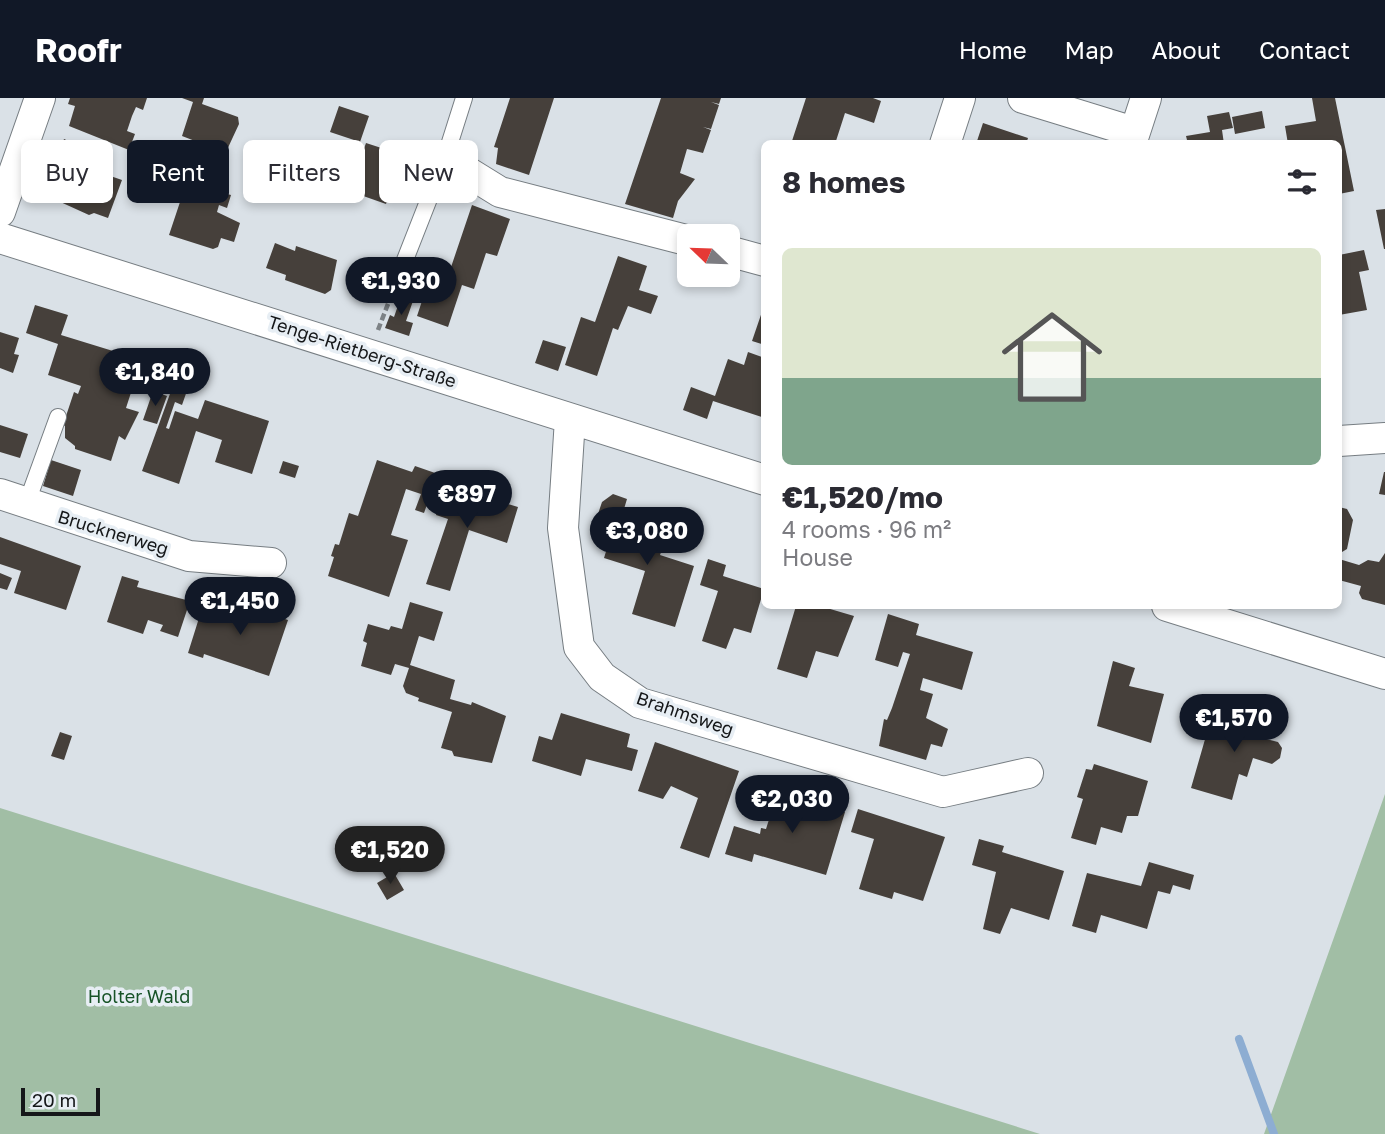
<!DOCTYPE html>
<meta charset="utf-8">
<style>
body{margin:0;font-family:"Golos Text",sans-serif;background:#f7f7f7;color:#2b2b33;height:100vh;display:flex;flex-direction:column;font-size:26px;white-space:nowrap}
*{box-sizing:border-box;margin:0}
p{font-size:23px;color:#7c7c81}
.icon{flex:none;width:38px;height:38px;fill:none;stroke:currentColor;stroke-width:2;stroke-linecap:round;stroke-linejoin:round}
.map{position:relative;flex:1;overflow:hidden}
.panel{position:absolute;left:761px;top:42px;width:581px;height:469px;display:flex;flex-direction:column;background:#fff;border-radius:10px;box-shadow:0 4px 10px #0003}
.panel>*{flex:none}
.banner{position:absolute;left:21px;top:42px;width:635px;height:63px;display:flex;gap:14px}
.needle{width:46px;rotate:293deg}
.controls{position:absolute;left:677px;top:126px;display:grid;gap:14px}
.controls a{display:grid;place-items:center;width:63px;height:63px;border-radius:10px;background:#fff;box-shadow:0 4px 10px #0003;font-size:35px}
.scale{position:absolute;left:21px;bottom:18px;width:79px;box-sizing:border-box;padding-left:7px;border:4px solid #151719;border-top:0;font-size:19px;line-height:24px;white-space:nowrap;color:#151719;-webkit-text-stroke:5px #e7eef4;paint-order:stroke}
.price{position:absolute;translate:-50% -60px;padding:0 16px;border-radius:24px;background:#111827;color:#fff;font-size:23px;line-height:46px;filter:drop-shadow(0 2px 4px #0008)}
.price::after{content:'';position:absolute;left:50%;top:42px;width:21px;height:16px;margin-left:-10px;background:inherit;clip-path:polygon(0 0,100% 0,50% 100%)}
.price.current{background:#222;color:#fff}
ul{padding:0;list-style:none}
li{display:grid;align-content:center;gap:14px;height:371px;padding:0 21px}
li span{display:grid;place-items:center;height:217px;border-radius:10px;color:#555}
li>.icon{margin-inline-start:auto}
span .icon{width:126px;height:126px;fill:#fffc;stroke-width:1}
li b{font-size:30px}
h2{display:flex;justify-content:space-between;align-items:center;height:84px;padding:0 21px;font-size:30px}
.pill{padding:0 24px;border-radius:10px;background:#fff;box-shadow:0 4px 10px #0003;font-size:24px;line-height:63px}
.pill.current{background:#111827;color:#fff}
header{display:flex;align-items:center;gap:42px;box-sizing:border-box;height:98px;padding:0 35px;background:#111827;color:#fff}
header strong{font-size:33px}
nav{display:flex;gap:38px;margin-inline-start:auto;font-size:24px}
.map>svg:first-child{display:block}
.green{fill:#a1bea5}
.lines{fill:none;stroke-linecap:round;stroke-linejoin:round}
.stream{stroke:#8dadd2;stroke-width:8}
.building{fill:#46403b}
.service-casing{stroke:#767d82;stroke-width:18}
.minor-casing{stroke:#767d82;stroke-width:32}
.path{stroke:#7d8286;stroke-width:4.5;stroke-dasharray:7 3.5;stroke-linecap:butt}
.service{stroke:#fff;stroke-width:16}
.minor{stroke:#fff;stroke-width:30}
.labels{text-anchor:middle;stroke-width:7;stroke-linejoin:round;paint-order:stroke}
.street-label{font-size:18px;fill:#151719;stroke:#e7eef4}
.park-label{font-size:18px;fill:#175327;stroke:#e7eef4}
</style>
<header>
<strong>Roofr</strong>
<nav><a>Home</a><a>Map</a><a>About</a><a>Contact</a></nav>
</header>
<div class="map">
<svg width="1385" height="1036" viewBox="0 0 1385 1036">
<rect width="100%" height="100%" fill="#dae1e7"/>
<path class="green" d="M1385 696V1036H1264Z
M0 710 1040 1036H0Z"/>
<g class="lines">
<path class="stream" d="M1239 941 1274 1036"/>
</g>
<path class="building" d="M70 0H147L143 12 136 9 132 18 127 33 135 36 129 52 69 28 75 8 68 6Z
M182 0H204L202 6 238 19 239 26 226 54 197 47 195 43 182 38 193 4Z
M510 0H554L529 77 496 66 498 50 494 49Z
M661 0H721L719 6 711 4 719 7 711 31 703 29 711 32 703 55 687 51 680 75 695 81 678 103 673 120 625 106Z
M806 0H873L881 3 874 25 845 15 835 46H791Z
M1312 0H1335L1354 93 1339 96V46H1288L1285 28 1316 23Z
M339 8 369 18 360 44 330 34Z
M1262 13 1265 30 1235 36 1232 19Z
M1229 14 1233 30 1222 32 1224 46H1188L1186 38 1210 34 1207 18Z
M983 25 1028 40 1026 46H976Z
M64 41 95 55 90 71 122 82 108 120 94 115 89 117 56 102 67 73 55 68Z
M366 45 403 57 386 106 349 93Z
M149 52 174 61 164 89 140 77Z
M203 70 225 77 221 88 225 89 223 95 231 97 227 110 219 107 217 114 240 125 234 144 221 140 218 149 213 151 169 137 181 101 187 103 195 79 199 80Z
M472 107 510 121 497 158 486 155 474 191 462 187 448 229 417 218 431 176 447 181Z
M1385 111V151H1384L1376 112Z
M275 145 295 153 296 148 337 162 331 192 325 196 285 182 286 177 266 170Z
M1364 152 1369 172 1359 174 1367 212 1339 217V157Z
M618 158 647 168 639 192 658 198 651 216 628 208 618 232 613 230 597 278 565 267 581 219 595 224Z
M402 196 414 200 406 223 413 225 409 238 385 230 390 217 394 219Z
M35 207 68 217 61 237 113 253 108 270 136 279 126 310 139 314 125 342 119 338 111 363 75 351V348L65 340V328L63 327 74 294 78 296 81 288 48 277 58 246 26 235Z
M764 208H765V247L752 243Z
M0 234 19 240 14 256 19 257 13 275 0 270Z
M543 242 566 249 558 273 535 265Z
M748 254 765 260V320L713 303 707 321 683 312 691 289 715 298 728 261 744 267Z
M175 282 189 287 182 307 175 304 166 330 169 331 175 313 198 321 205 302 269 323 252 376 215 364 222 342 196 333 179 386 142 373Z
M153 293 167 298 157 326 143 322Z
M0 327 28 336 20 360 0 354Z
M51 362 81 372 73 398 43 388Z
M377 362 412 374 415 368 438 376 424 415 415 412 421 396 406 391 391 437 408 442 389 499 328 478 334 459 331 458 335 446 339 447 349 415 358 418Z
M283 363 299 368 295 380 279 375Z
M1384 374H1385V397L1379 396Z
M446 388 518 409 507 445 469 432 450 493 426 486 448 421 436 417Z
M613 396 627 401 618 431 664 446 660 457 694 468 675 529 632 516 645 473 604 460 613 431 595 425 602 404Z
M1339 409 1347 411 1353 422 1347 451 1342 454 1339 461Z
M0 439 81 468 66 512 14 495 21 473 0 466Z
M1385 455V507L1362 501 1359 495 1361 488 1339 482V461L1359 467 1368 462 1379 464Z
M708 461 726 467 723 478 764 491 751 535 734 530 726 551 702 543 718 493 700 487Z
M0 475 12 480 7 492 0 490Z
M122 478 139 483 137 489 190 503 178 539 160 533 163 527 148 522 143 536 107 524Z
M222 500 288 522 269 578 204 556 203 560 188 555 199 520 214 525Z
M410 504 443 514 434 543 419 538 410 567 455 582 450 601 471 607 472 604 506 618 492 665 454 658 452 653 441 650 452 614 418 603 419 600 406 595 403 588 409 570 395 566 391 577 361 568 367 545 363 543 368 526 389 532 391 528 402 531Z
M796 508H820L854 518 838 559 816 553 807 580 777 571Z
M888 516 919 526 916 537 973 554 962 592 923 580 920 592 933 596 926 620 948 631 942 649 931 646 926 662 879 648 884 621 887 622 892 610 910 556 903 554 898 569 875 562Z
M1113 563 1135 570 1129 588 1164 596 1151 645 1097 628Z
M1249 609 1273 616 1266 641 1278 644 1282 650 1280 660 1272 666 1253 660 1247 679 1239 676 1232 702 1191 690 1210 624 1241 634Z
M561 615 630 636 627 649 638 652 632 673 586 661 581 678 532 663 539 638 552 642Z
M60 634 72 638 64 662 51 658Z
M655 644 739 673 709 760 680 750 698 700 671 688 663 701 638 693Z
M1094 666 1148 683 1138 718H1127L1122 735 1101 729 1096 747 1071 740 1083 701 1077 699 1086 671 1092 672Z
M779 690 799 696 797 700 845 714 826 777 754 756 752 764 725 756 734 728 760 736 761 730 766 731Z
M858 711 945 739 923 803 894 794 892 801 859 791 874 741 851 734Z
M979 741 1004 748 1002 754 1064 773 1049 822 1011 810 1000 836 983 831 996 774 972 767Z
M1149 764 1194 777 1190 792 1173 787 1170 796 1158 793 1147 831 1101 817 1096 835 1072 828 1087 775 1141 788Z
M394 775 404 792 387 802 377 785Z"/>
<g class="lines">
<defs>
<path id="service" d="M403 167 445 60 464 0
M26 407 58 319"/>
<path id="minor" d="M1023 0 1134 34
M945 46 960 0
M1131 46 1146 0
M445 60 500 94 690 143
M0 114 40 0
M0 140 765 382
M728 153 765 163
M570 321 563 430 579 549 602 579 640 605 943 694 1028 675
M1339 343 1385 340
M0 396 189 458 271 465
M1167 508 1385 576"/>
</defs>
<use href="#service" class="service-casing"/>
<use href="#minor" class="minor-casing"/>
<path class="path" d="M378 232 396 185"/>
<use href="#service" class="service"/>
<use href="#minor" class="minor"/>
</g>
<g class="labels">
<g class="street-label">
<text transform="translate(362 254) rotate(18)" y="6">Tenge-Rietberg-Straße</text>
<text transform="translate(113 435) rotate(17)" y="6">Brucknerweg</text>
<text transform="translate(685 616) rotate(19)" y="6">Brahmsweg</text>
</g>
<g class="park-label">
<text x="139" y="905">Holter Wald</text>
</g>
</g>
</svg>
<div class="controls">
<a><svg class="needle" viewBox="-14 -14 28 28"><path d="M0-13l5 13h-10z" fill="#e53935"/><path d="M0 13l5-13h-10z" fill="#7c7c81"/></svg></a>
</div>
<div class="scale">20 m</div>
<b class="price" style="left:401px;top:219px">€1,930</b>
<b class="price" style="left:155px;top:310px">€1,840</b>
<b class="price" style="left:467px;top:432px">€897</b>
<b class="price" style="left:647px;top:469px">€3,080</b>
<b class="price" style="left:240px;top:539px">€1,450</b>
<b class="price" style="left:1234px;top:656px">€1,570</b>
<b class="price" style="left:792px;top:737px">€2,030</b>
<b class="price current" style="left:390px;top:788px">€1,520</b>
<div class="banner">
<a class="pill">Buy</a>
<a class="pill current">Rent</a>
<a class="pill">Filters</a>
<a class="pill">New</a>
</div>
<section class="panel">
<h2>8 homes<svg class="icon" aria-label="filters" viewBox="0 0 24 24"><path d="M4 7h16M4 17h16"/><circle cx="9" cy="7" r="2"/><circle cx="15" cy="17" r="2"/></svg></h2>
<ul>
<li><span style="background:linear-gradient(#dfe7d0 60%,#7fa58c 0)"><svg class="icon" aria-label="home" viewBox="0 0 24 24"><path d="M3 11l9-7 9 7M6 9v11h12V9"/></svg></span><div><b>€1,520/mo</b><p>4 rooms · 96 m²</p><p>House</p></div></li>
</ul>
</section>
</div>
